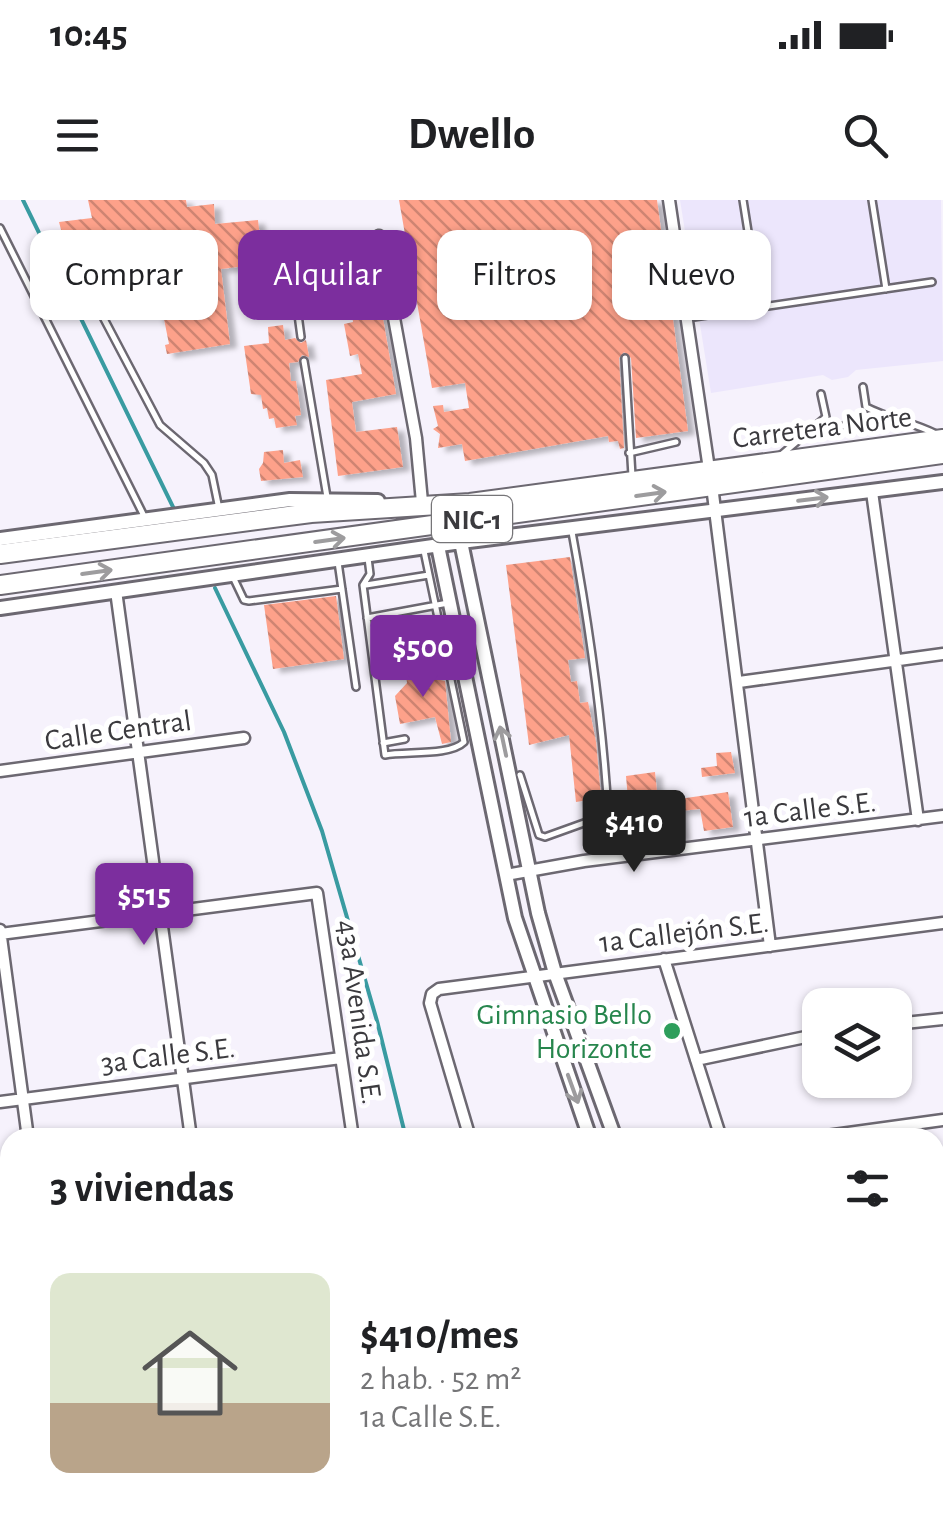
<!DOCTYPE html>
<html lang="es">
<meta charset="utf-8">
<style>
body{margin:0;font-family:"Alegreya Sans",sans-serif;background:#f6f6f6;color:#202124;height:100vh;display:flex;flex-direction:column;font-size:38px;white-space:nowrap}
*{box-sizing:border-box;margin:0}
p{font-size:32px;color:#757577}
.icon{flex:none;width:55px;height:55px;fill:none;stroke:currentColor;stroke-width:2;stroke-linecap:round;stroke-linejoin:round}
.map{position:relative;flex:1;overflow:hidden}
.details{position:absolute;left:0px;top:928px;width:945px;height:392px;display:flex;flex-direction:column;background:#fff;border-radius:30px 30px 0 0;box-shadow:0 2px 8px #0004}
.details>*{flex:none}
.hud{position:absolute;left:30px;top:30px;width:885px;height:90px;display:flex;gap:20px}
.tools{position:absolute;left:802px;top:788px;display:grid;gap:20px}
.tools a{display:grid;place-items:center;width:110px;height:110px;border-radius:20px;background:#fff;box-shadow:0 2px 8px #0004;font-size:50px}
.price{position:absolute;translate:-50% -85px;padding:0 22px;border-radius:10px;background:#7c2e9e;color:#fff;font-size:32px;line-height:65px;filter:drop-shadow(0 2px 5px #0008)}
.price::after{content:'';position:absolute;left:50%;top:60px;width:30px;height:22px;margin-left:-15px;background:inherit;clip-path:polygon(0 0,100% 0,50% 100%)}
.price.current{background:#222;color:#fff}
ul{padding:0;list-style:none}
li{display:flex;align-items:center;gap:30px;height:250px;padding:0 50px}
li+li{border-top:2px solid #e0e0e0}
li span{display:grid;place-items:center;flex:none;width:280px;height:200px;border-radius:20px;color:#555}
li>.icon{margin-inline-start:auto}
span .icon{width:120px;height:120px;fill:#fffc;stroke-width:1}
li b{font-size:42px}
h2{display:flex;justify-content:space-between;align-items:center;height:120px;padding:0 50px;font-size:42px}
.pill{padding:0 35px;border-radius:20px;background:#fff;box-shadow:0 2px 8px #0004;font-size:35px;line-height:90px}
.pill.current{background:#7c2e9e;color:#fff}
.status{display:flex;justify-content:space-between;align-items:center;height:70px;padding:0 50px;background:#fff;direction:ltr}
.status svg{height:28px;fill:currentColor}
header{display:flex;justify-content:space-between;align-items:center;height:130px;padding:0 50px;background:#fff;font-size:45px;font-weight:700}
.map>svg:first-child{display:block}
.commercial{fill:#ece6fc}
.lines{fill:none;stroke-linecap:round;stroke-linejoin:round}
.stream{stroke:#399ba1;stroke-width:4}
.building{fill:url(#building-back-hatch);filter:url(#shadow)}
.service-casing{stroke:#6c6871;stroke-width:10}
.minor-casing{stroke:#6c6871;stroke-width:15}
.tertiary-casing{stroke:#6c6871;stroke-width:18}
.secondary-casing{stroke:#6c6871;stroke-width:19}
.trunk-casing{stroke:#6c6871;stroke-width:22}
.service{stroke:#fff;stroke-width:5}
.minor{stroke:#fff;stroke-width:10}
.tertiary{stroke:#fff;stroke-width:12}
.secondary{stroke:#fff;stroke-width:14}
.trunk{stroke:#fff;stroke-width:18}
.oneway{stroke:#9d9c9e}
.leisure-dot{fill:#2e9e5b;stroke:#fff;stroke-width:4}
.labels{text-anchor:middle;stroke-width:10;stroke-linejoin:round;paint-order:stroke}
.shield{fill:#fff;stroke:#767578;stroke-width:2.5}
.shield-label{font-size:28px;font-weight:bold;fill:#3b3a3e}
.street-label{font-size:30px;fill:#3b3a3e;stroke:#fff}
.leisure-label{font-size:30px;fill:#27864d;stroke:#fff;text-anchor:end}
</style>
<div class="status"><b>10:45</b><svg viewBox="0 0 49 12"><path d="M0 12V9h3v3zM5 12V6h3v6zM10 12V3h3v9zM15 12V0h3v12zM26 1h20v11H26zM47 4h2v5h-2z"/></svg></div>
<header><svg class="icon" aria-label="menu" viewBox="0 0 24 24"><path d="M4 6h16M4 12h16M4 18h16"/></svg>Dwello<svg class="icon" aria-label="search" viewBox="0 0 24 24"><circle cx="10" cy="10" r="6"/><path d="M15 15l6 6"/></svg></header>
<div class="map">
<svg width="943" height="1319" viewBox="0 0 943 1319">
<defs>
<pattern id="building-back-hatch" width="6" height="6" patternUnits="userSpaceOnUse" patternTransform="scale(2.5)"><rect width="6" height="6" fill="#fda18a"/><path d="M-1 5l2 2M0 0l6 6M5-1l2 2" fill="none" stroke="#ce8472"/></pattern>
<filter id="shadow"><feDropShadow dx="7" dy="4" stdDeviation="2.5" flood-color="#0004"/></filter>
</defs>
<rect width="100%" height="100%" fill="#f6f2fc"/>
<path class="commercial" d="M680 0H941L943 161 856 170 848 177 832 180 823 175 711 193Z"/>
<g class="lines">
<path class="stream" d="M23 0 176 313
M215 388 284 532 322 631 377 821 406 938
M510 1310V1312"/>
</g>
<path class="building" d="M88 0H186L187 7 214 4 215 24 258 20 263 64 221 69 230 144 167 154 165 145 169 144 164 119 157 120 153 78 114 82 108 39 65 45 59 22 92 18Z
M399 0H657L688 231 636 238 631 158 624 152 619 158 624 248 620 249 618 241 609 242 608 236 465 261 462 244 438 248 440 234 433 229 438 226 433 206 443 205 444 212 469 208 465 183 432 188Z
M379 95 396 194 352 202 356 232 397 227 403 267 338 276 326 180 362 174 358 154 350 156 344 124 353 122 350 99Z
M283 125 285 140 295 138 301 143 306 140 309 157 302 155 298 162 289 163 291 181H296L301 215 295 216 297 225 276 228 274 218 269 219 267 208 263 209 261 195 251 194 244 146 269 143 268 127Z
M283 250 284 263 300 260 303 277 261 281 259 269 263 263 264 252Z
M570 357 585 458 568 460 571 482 577 481 580 503 588 502 596 542 601 598 576 602 569 535 529 545 506 365Z
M336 396 344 459 273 469 264 405Z
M410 453 415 469 420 468 422 476 445 481 451 542 442 544 435 517 400 524 395 496 407 483 404 455Z
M731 552 735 573 702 577 701 568 717 566 716 553Z
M655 572 658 602 728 592 733 627 704 631 700 609 680 611 683 637 672 639 671 631 633 635 630 612 625 613 623 600 628 599 626 576Z
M0 1146H5L10 1178V1223L0 1224Z"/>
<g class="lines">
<defs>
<path id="service" d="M743 0 760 107
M872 0 886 89
M0 28 144 316
M74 62 160 225 204 263 212 275 219 309
M297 107 301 137
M98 109 138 101
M687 118 932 82
M625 158 632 276
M304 161 327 297
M863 187 866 207C889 219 913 222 936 234
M812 231 885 219
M629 253 676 242
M781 255 826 217 821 194
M572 332C592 441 607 548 610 658
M368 358 370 374 363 385 385 555C406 551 450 556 464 542L424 351
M338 362 356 487
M234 379 244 400 249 401 342 389
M366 385 429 375
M367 418 448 403
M372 454 442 439
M383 543 405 539
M520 575 539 635 545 637 609 614
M529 1310V1319
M602 1319 603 1310
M626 1319 633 1310"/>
<path id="minor" d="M669 0 709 269
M379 36 416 238 422 302
M712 286 770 746
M872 292 918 620
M116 391 191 938
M739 482 943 454
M0 571 244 538
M506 675 584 661 943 616
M0 730 28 938
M0 734 317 693 353 938
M664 759 721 938
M895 824 943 819
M696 860 820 834
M0 902 341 858
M470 938 430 803 432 794 439 789 943 723
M812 938 943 920
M935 1018 943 1017
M0 1068 10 1067
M935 1121 943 1120
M935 1223 943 1222
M0 1234 10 1232
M81 1310 82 1319
M243 1310 244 1319
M409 1310 410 1319
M899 1310 901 1319"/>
<path id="tertiary" d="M0 339 290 300 378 301
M461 342 538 713 555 773 615 938
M438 346 515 718 590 938
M0 408 461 342 943 282"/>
<path id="secondary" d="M775 1310 782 1319
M709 1319 717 1310"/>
<path id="trunk" d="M0 354 311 313 470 303 943 239
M0 385 943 254"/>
</defs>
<use href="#service" class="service-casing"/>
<use href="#minor" class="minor-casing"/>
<use href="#tertiary" class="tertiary-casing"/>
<use href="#secondary" class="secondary-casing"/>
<use href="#trunk" class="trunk-casing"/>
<use href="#service" class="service"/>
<use href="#minor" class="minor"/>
<use href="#tertiary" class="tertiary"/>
<use href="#secondary" class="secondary"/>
<use href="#trunk" class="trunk"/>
</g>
<defs><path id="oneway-shaft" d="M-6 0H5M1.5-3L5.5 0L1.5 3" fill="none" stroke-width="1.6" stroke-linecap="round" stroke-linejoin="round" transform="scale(2.5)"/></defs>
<g class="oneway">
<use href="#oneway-shaft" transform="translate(651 294) rotate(-8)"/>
<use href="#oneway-shaft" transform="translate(813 299) rotate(-7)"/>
<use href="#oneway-shaft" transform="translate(330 340) rotate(-8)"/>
<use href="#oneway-shaft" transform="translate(97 372) rotate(-8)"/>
<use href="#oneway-shaft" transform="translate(503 541) rotate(-102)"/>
<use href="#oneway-shaft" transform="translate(573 889) rotate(70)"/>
</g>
<circle class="leisure-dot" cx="672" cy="831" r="10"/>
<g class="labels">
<rect class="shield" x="432" y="296" width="80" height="46" rx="8"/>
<g class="shield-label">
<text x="472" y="329">NIC-1</text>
</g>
<g class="street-label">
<text transform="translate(822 227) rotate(-7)" y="10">Carretera Norte</text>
<text transform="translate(118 530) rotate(-8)" y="10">Calle Central</text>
<text transform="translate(810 609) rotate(-7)" y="10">1a Calle S.E.</text>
<text transform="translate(684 732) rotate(-7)" y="10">1a Callejón S.E.</text>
<text transform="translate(360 812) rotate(82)" y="10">43a Avenida S.E.</text>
<text transform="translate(168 855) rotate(-7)" y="10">3a Calle S.E.</text>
</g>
<g class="leisure-label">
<text x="652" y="824">Gimnasio Bello<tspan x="652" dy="34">Horizonte</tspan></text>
</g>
</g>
</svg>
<div class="tools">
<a><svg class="icon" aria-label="layers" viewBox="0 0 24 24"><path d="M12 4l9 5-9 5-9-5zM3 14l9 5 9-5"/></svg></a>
</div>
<b class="price" style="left:423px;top:500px">$500</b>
<b class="price current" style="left:634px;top:675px">$410</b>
<b class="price" style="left:144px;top:748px">$515</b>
<div class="hud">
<a class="pill">Comprar</a>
<a class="pill current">Alquilar</a>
<a class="pill">Filtros</a>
<a class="pill">Nuevo</a>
</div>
<section class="details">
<h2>3 viviendas<svg class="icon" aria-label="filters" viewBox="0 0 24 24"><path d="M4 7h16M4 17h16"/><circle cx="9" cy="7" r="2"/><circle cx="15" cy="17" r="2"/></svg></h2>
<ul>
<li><span style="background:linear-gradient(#dfe7d0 65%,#b9a48a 0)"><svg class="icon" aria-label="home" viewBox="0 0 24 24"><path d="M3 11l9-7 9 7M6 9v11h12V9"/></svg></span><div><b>$410/mes</b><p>2 hab. · 52 m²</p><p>1a Calle S.E.</p></div></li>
</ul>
</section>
</div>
